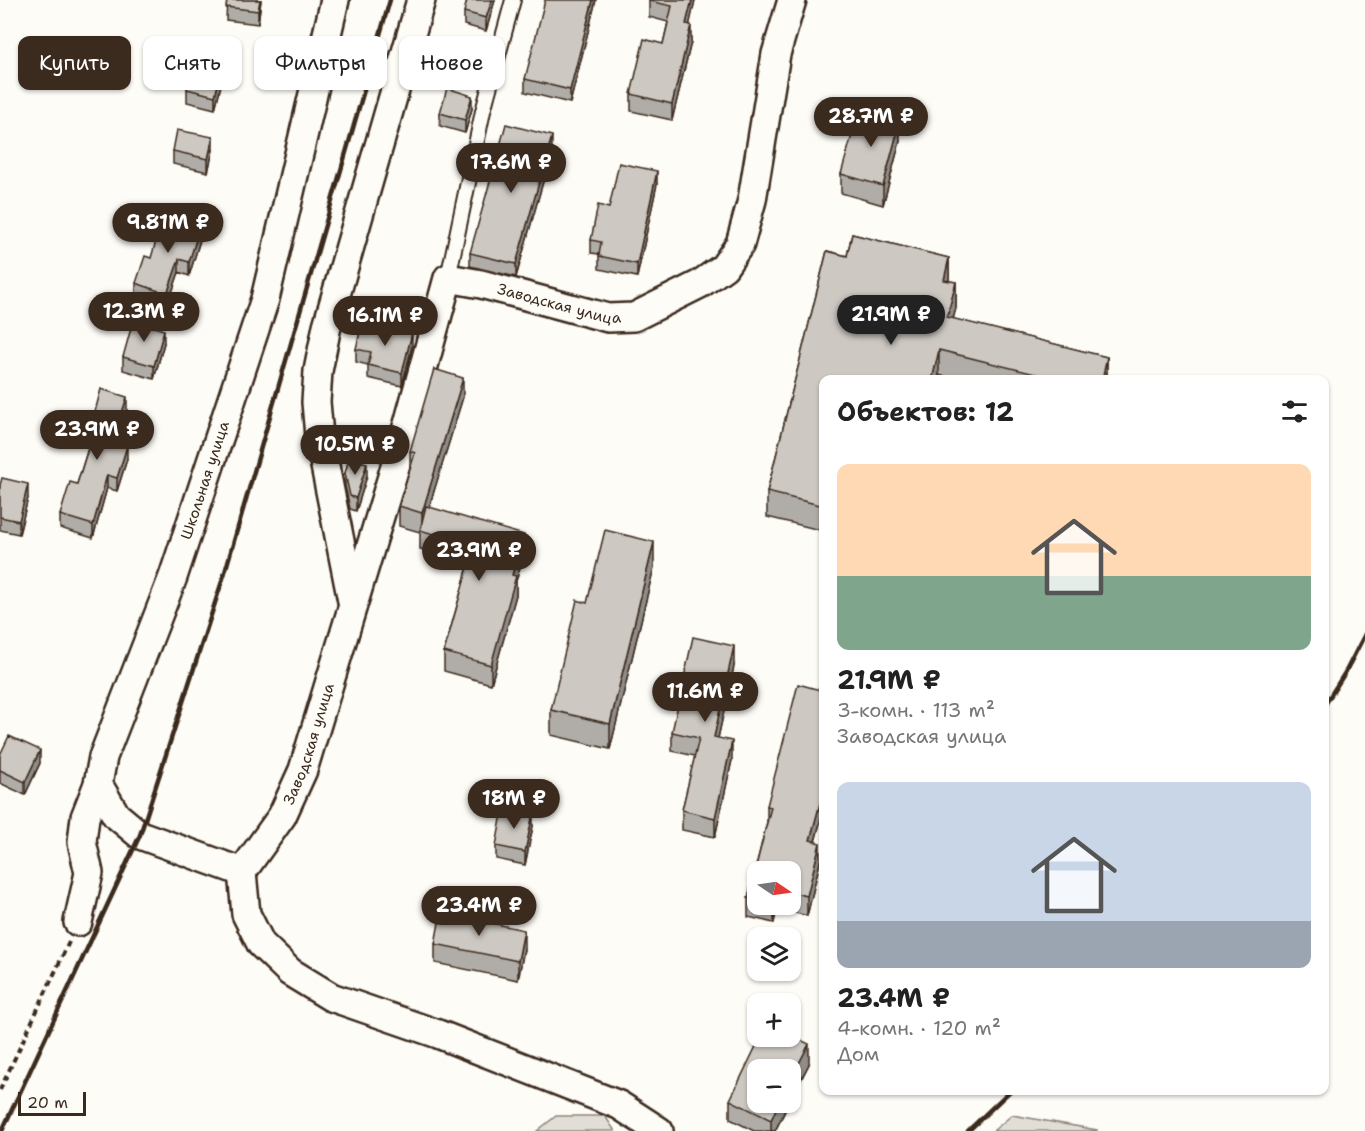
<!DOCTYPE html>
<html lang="ru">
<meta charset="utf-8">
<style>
body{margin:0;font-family:"Shantell Sans",sans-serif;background:#f6f6f6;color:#222;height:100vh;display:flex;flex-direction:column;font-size:22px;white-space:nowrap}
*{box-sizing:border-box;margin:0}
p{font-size:20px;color:#767676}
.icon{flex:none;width:33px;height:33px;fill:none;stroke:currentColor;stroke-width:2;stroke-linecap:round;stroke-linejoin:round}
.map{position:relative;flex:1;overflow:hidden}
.drawer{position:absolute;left:819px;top:375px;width:510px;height:720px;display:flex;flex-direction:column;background:#fff;border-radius:12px;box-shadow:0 2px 4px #0004}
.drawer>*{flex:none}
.guide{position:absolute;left:18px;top:36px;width:570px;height:54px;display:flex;gap:12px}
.needle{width:39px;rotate:103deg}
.controls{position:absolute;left:747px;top:861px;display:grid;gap:12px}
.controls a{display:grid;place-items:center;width:54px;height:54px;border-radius:12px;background:#fff;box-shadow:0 2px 4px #0004;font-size:30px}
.scale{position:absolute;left:18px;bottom:15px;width:68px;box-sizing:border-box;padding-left:6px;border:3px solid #3b2a1e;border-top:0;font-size:16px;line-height:21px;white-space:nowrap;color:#3b2a1e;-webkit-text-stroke:4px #fdfcf7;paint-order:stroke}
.price{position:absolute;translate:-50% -51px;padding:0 14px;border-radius:21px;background:#3b2a1e;color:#fff;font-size:20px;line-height:39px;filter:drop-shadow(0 2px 3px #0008)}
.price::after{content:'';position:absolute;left:50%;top:36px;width:18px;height:14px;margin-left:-9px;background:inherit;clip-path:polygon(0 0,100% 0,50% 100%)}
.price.selected{background:#222;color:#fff}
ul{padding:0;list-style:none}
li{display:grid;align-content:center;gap:12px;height:318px;padding:0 18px}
li span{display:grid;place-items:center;height:186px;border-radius:12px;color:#555}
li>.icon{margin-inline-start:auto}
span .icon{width:108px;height:108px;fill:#fffc;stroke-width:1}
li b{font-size:26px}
h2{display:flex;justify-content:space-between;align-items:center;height:72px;padding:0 18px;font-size:26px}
.chip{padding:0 21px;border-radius:12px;background:#fff;box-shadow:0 2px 4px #0004;font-size:21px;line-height:54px}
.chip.selected{background:#3b2a1e;color:#fff}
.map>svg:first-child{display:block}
.green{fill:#e1ded7;stroke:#8e847a;stroke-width:1.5}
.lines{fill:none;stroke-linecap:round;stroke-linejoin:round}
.service-casing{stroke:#3b2a1e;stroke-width:18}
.minor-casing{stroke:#3b2a1e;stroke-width:32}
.path{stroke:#3b2a1e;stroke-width:4;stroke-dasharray:6 4.5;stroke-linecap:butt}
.service{stroke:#fdfcf7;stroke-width:14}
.minor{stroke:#fdfcf7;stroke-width:27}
.rail{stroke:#3b2a1e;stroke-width:4.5}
.wall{fill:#b0aca7;stroke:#3b2a1e;stroke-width:1.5;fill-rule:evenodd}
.shaded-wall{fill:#908c88;stroke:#3b2a1e;stroke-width:1.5}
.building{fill:#cdc8c2;stroke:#3b2a1e;stroke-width:1.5}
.labels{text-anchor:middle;stroke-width:4.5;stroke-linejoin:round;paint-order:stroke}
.street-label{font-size:15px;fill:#3b2a1e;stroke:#fdfcf7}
</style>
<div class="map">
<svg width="1365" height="1131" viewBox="0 0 1365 1131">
<rect width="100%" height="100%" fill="#fdfcf7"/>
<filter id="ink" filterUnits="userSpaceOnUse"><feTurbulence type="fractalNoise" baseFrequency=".0167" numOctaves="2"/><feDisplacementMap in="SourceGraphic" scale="12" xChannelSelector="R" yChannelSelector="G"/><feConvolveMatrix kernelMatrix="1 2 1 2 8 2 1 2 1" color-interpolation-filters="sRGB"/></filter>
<g filter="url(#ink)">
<path class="green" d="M1012 1115 1097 1130V1131H993Z
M556 1116H605L615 1131H537Z"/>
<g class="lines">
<defs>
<path id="service" d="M448 278 483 111 513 0"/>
<g id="minor">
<path d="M352 601 319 436 316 402 318 371 327 326 421 0"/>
<path id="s1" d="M242 872 282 816 303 770 408 424 448 278 481 284 608 318 634 317 700 284 724 267 740 244 752 200 776 54 792 0"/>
<path id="s2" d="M242 872 140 835 116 815 98 784 103 757 173 577 265 299 335 0"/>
<path d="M242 872 246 914 261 944 290 972 331 997 438 1034 619 1105 659 1131"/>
<path d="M78 922 89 873 82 842 85 817 98 784"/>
</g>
</defs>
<use href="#service" class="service-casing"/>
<use href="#minor" class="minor-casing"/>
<path class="path" d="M0 1090 69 942"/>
<use href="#service" class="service"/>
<use href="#minor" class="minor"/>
<path class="rail" d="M1324 706 1346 671 1365 634
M2 1131 140 835 225 572 390 0
M968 1131 1011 1090"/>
</g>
<path class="wall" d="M227 0H261L258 24 226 20Z
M495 0 486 31 464 25V12Z
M596 0 570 103 525 92V79Z
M649 0H695L689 25 691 42 672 120 631 111V94L663 44 668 22 649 17Z
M223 77 215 109 187 102V89Z
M472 109 465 133 440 126V113Z
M900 141 883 205 841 193V174Z
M213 150 208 172 173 164V151Z
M552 150 516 277 470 266V253Z
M657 184 637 277 599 269V254L591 253V240L609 208Z
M852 234 949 258V281L956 282V308L953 319 1107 357V380H957L939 375 938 380H824V531L767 517V492L827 251 847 256Z
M200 240 189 276 179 272 167 307 136 296V283L151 258Z
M164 343 154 379 123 370V357Z
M412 346 402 386 368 378V365L356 362V349Z
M463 397 429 507 524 554 516 581V595L491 684 444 671V652L469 563 420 549V532L399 526V506L410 469V451Z
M127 410 117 443 127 459 117 491 107 488 93 538 60 528V515L77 484 93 432V419Z
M345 473 367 476 356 511 350 509 345 486Z
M0 485 28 498 19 534 0 530Z
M654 567 610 749 551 735V710L587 603Z
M734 666 718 738 732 760 715 837 682 830V810L695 756 672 751V732Z
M824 691V808L815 842 820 862 807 916 777 908 774 923 748 917V898L767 822V806ZM758 872H790V904H758Z
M0 755 40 763 25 795 0 783Z
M533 826 525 865 496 859V846Z
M435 944 524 949 518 980 435 963Z
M809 1064 775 1131H754L730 1119V1100Z"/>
<path class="shaded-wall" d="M260 0H261L258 24V11Z
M492 0H495L486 31V18Z
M593 0H596L570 103V90Z
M692 0H695L686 41V24Z
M691 25V42L672 120V104Z
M223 64V77L215 109V96Z
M472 96V109L465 133V120Z
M900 122V141L883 205V186Z
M552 136V150L516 277V264Z
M213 137V150L208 172V159Z
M657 171V184L637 277V264Z
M200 227V240L189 276V262Z
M949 258V283L944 280Z
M179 259V272L167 307V294Z
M956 282V308L947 342V317Z
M164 330V343L154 379V366Z
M412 333V346L402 386V373Z
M939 350V375L938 380H932Z
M1107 357V380H1102Z
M463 378V397L422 530V513Z
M127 397V410L113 455V441Z
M127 446V459L117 491V478Z
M367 463V476L356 511V498Z
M107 475V488L93 538V525Z
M28 484V498L19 534V521Z
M524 535V554L516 581V595L491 684V665L512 575Z
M654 542V567L610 749V724Z
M734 646V666L714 756V737Z
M732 741V760L715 837V818Z
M40 750V763L25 795V782Z
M824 789V808L810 860V840Z
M533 813V826L525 865V852Z
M820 843V862L807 916V896Z
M774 904H777L774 923Z
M524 930V949L518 980V961Z
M809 1044V1064L790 1100V1080Z
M779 1102H789L775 1131H771V1120Z"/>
<path class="building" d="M227 0H260L258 11 226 7Z
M467 0H492L486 18 464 12Z
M545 0H593L570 90 525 79Z
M649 0H692L686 24 691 25 672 104 631 94 644 39 663 44 672 6 649 1Z
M194 57 223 64 215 96 187 89Z
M447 88 472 96 465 120 440 113Z
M859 110 900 122 883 186 841 174Z
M506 124 552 136 516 264 470 253Z
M177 130 213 137 208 159 173 151Z
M619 163 657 171 637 264 599 256 601 242 591 240 598 205 609 208Z
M163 217 200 227 189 262 179 259 167 294 136 283 145 256 151 258Z
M852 234 949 258 944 280 956 282 947 317 1107 357 1102 380H1059L939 350 932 380H824V506L767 492 827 251 847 256Z
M133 321 164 330 154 366 123 357Z
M362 323 412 333 402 373 368 365 371 352 356 349Z
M434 369 463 378 422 513 399 506 415 453 410 451Z
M101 389 127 397 113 441 127 446 117 478 107 475 93 525 60 515 70 482 77 484 97 420 93 419Z
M349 458 367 463 356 498 350 496 345 473Z
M2 478 28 484 19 521 0 517V485Z
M426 506 524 535 512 575 516 576 491 665 444 652 474 546 420 530Z
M605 530 654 542 610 724 551 710 577 600 587 603Z
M693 637 734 646 714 737 732 741 715 818 682 810 699 738 672 732Z
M798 684 824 691V789L810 840 820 843 807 896 790 892V872H758V900L748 898 771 807 767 806Z
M9 736 40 750 25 782 0 770V755Z
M503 808 533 813 525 852 496 846Z
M441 912 524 930 518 961 435 944Z
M790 1035 809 1044 790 1080V1070H758V1102H779L771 1120 730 1100 761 1036H790Z"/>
</g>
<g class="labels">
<g class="street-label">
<text dy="5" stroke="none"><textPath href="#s1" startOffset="747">Заводская улица</textPath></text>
<text dy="5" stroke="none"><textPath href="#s2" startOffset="498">Школьная улица</textPath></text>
<text dy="5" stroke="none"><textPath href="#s1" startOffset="146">Заводская улица</textPath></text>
</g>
</g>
</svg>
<div class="controls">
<a><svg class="needle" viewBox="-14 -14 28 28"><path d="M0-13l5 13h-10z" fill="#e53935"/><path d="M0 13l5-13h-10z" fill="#767676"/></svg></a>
<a><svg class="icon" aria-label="layers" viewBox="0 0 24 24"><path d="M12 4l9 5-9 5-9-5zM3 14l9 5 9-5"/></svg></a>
<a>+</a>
<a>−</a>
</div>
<div class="scale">20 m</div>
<b class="price" style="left:871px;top:148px">28.7M ₽</b>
<b class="price" style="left:511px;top:194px">17.6M ₽</b>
<b class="price" style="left:168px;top:254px">9.81M ₽</b>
<b class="price" style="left:144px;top:343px">12.3M ₽</b>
<b class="price selected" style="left:891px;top:346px">21.9M ₽</b>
<b class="price" style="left:385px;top:347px">16.1M ₽</b>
<b class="price" style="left:97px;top:461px">23.9M ₽</b>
<b class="price" style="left:355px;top:476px">10.5M ₽</b>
<b class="price" style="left:479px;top:582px">23.9M ₽</b>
<b class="price" style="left:705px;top:723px">11.6M ₽</b>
<b class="price" style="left:514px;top:830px">18M ₽</b>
<b class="price" style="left:479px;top:937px">23.4M ₽</b>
<div class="guide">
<a class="chip selected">Купить</a>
<a class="chip">Снять</a>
<a class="chip">Фильтры</a>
<a class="chip">Новое</a>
</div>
<section class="drawer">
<h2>Объектов: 12<svg class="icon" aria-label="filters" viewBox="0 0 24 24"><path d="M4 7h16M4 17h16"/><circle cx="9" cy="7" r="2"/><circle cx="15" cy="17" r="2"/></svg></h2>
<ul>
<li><span style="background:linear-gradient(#ffd9b3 60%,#7fa58c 0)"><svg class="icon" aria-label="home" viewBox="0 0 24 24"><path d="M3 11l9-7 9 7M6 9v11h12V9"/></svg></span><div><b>21.9M ₽</b><p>3-комн. · 113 m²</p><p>Заводская улица</p></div></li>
<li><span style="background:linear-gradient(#c9d6e8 75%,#9aa5b1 0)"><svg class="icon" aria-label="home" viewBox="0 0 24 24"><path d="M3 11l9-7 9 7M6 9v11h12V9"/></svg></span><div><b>23.4M ₽</b><p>4-комн. · 120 m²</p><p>Дом</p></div></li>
</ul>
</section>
</div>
